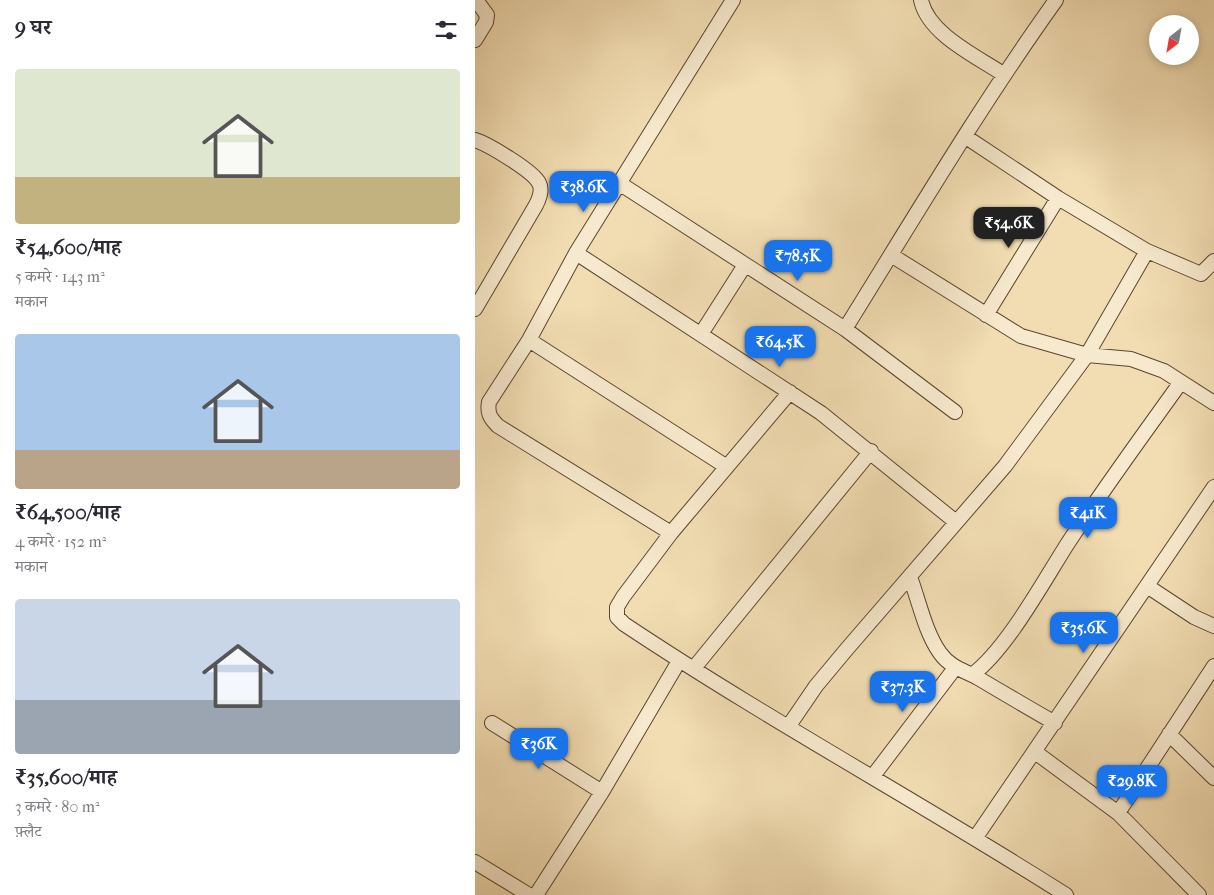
<!DOCTYPE html>
<html lang="hi">
<meta charset="utf-8">
<style>
body{margin:0;font-family:"IM FELL French Canon","Noto Serif Devanagari",serif;background:#f7f7f7;color:#2b2b33;height:100vh;display:flex;flex-direction:column;font-size:19px;white-space:nowrap}
*{box-sizing:border-box;margin:0}
p{font-size:16px;color:#7c7c81}
.icon{flex:none;width:28px;height:28px;fill:none;stroke:currentColor;stroke-width:2;stroke-linecap:round;stroke-linejoin:round}
.map{position:relative;flex:1;overflow:hidden}
.details{display:flex;flex-direction:column;background:#fff;width:475px}
.details>*{flex:none}
.needle{width:32px;rotate:211deg}
.tools{position:absolute;left:674px;top:15px;display:grid;gap:10px}
.tools a{display:grid;place-items:center;width:50px;height:50px;border-radius:50%;background:#fff;box-shadow:0 2px 8px #0003;font-size:25px}
.price{position:absolute;translate:-50% -42px;padding:0 11px;border-radius:10px;background:#1a73e8;color:#fff;font-size:16px;line-height:32px;filter:drop-shadow(0 1px 2px #0008)}
.price::after{content:'';position:absolute;left:50%;top:30px;width:15px;height:11px;margin-left:-8px;background:inherit;clip-path:polygon(0 0,100% 0,50% 100%)}
.price.active{background:#222;color:#fff}
ul{padding:0;list-style:none}
li{display:grid;align-content:center;gap:10px;height:265px;padding:0 15px}
li span{display:grid;place-items:center;height:155px;border-radius:5px;color:#555}
li>.icon{margin-inline-start:auto}
span .icon{width:90px;height:90px;fill:#fffc;stroke-width:1}
li b{font-size:21px}
h2{display:flex;justify-content:space-between;align-items:center;height:60px;padding:0 15px;font-size:21px}
main{display:flex;flex:1;min-height:0}
.map>svg:first-child{display:block}
.lines{fill:none;stroke-linecap:round;stroke-linejoin:round}
.minor-casing{stroke:#5a4631;stroke-width:16}
.minor{stroke:#f7e9cd;stroke-width:14}
</style>
<main>
<section class="details">
<h2>9 घर<svg class="icon" aria-label="filters" viewBox="0 0 24 24"><path d="M4 7h16M4 17h16"/><circle cx="9" cy="7" r="2"/><circle cx="15" cy="17" r="2"/></svg></h2>
<ul>
<li><span style="background:linear-gradient(#dfe7d0 70%,#c2b280 0)"><svg class="icon" aria-label="home" viewBox="0 0 24 24"><path d="M3 11l9-7 9 7M6 9v11h12V9"/></svg></span><div><b>₹54,600/माह</b><p>5 कमरे · 143 m²</p><p>मकान</p></div></li>
<li><span style="background:linear-gradient(#a9c7e8 75%,#b9a48a 0)"><svg class="icon" aria-label="home" viewBox="0 0 24 24"><path d="M3 11l9-7 9 7M6 9v11h12V9"/></svg></span><div><b>₹64,500/माह</b><p>4 कमरे · 152 m²</p><p>मकान</p></div></li>
<li><span style="background:linear-gradient(#c9d6e8 65%,#9aa5b1 0)"><svg class="icon" aria-label="home" viewBox="0 0 24 24"><path d="M3 11l9-7 9 7M6 9v11h12V9"/></svg></span><div><b>₹35,600/माह</b><p>3 कमरे · 80 m²</p><p>फ़्लैट</p></div></li>
</ul>
</section>
<div class="map">
<svg width="739" height="895" viewBox="0 0 739 895">
<rect width="100%" height="100%" fill="#f2ddb2"/>
<filter id="stains"><feTurbulence type="fractalNoise" baseFrequency=".004" numOctaves="4"/><feColorMatrix values="0 0 0 0 .2 0 0 0 0 .09 0 0 0 0 .02 0 0 0 .5 -.17"/></filter>
<radialGradient id="worn" r=".72"><stop offset=".6" stop-color="#630" stop-opacity="0"/><stop offset="1" stop-color="#630" stop-opacity=".3"/></radialGradient>
<g class="lines">
<defs>
<path id="minor" d="M446 0C453 34 501 56 528 74
M0 40 11 22 12 15 1 0
M491 137 583 198 672 251 726 274 739 261
M0 140C13 144 58 171 64 183 68 190 64 199 61 205L0 309
M144 183 370 329 480 412
M101 253 346 413 481 522
M416 255 546 336 612 355 656 359 689 371 739 403
M511 315 583 198
M370 329C439 218 505 106 581 0
M226 334 270 265
M54 340 252 467
M315 392 196 533 148 597 142 607V617L149 624C293 720 445 802 591 895
M196 533 23 426C15 418 12 413 14 402L54 340 101 253 258 0
M435 577C444 601 450 632 465 653 475 667 488 670 503 678 528 693 554 708 580 723
M672 586 719 617 739 626
M219 668 396 451
M497 675C532 649 568 582 593 543 629 488 668 435 706 382
M17 723 127 792
M313 727 341 686 371 650 530 466 612 355 672 251
M694 734 739 778
M560 752 643 813 724 895
M398 776 480 668
M643 813 739 666
M501 837 739 487
M0 862 54 895
M61 895 127 792 204 661"/>
</defs>
<use href="#minor" class="minor-casing"/>
<use href="#minor" class="minor"/>
</g>
<rect width="100%" height="100%" filter="url(#stains)"/>
<rect width="100%" height="100%" fill="url(#worn)"/>
</svg>
<div class="tools">
<a><svg class="needle" viewBox="-14 -14 28 28"><path d="M0-13l5 13h-10z" fill="#e53935"/><path d="M0 13l5-13h-10z" fill="#7c7c81"/></svg></a>
</div>
<b class="price" style="left:109px;top:213px">₹38.6K</b>
<b class="price active" style="left:534px;top:249px">₹54.6K</b>
<b class="price" style="left:323px;top:282px">₹78.5K</b>
<b class="price" style="left:305px;top:368px">₹64.5K</b>
<b class="price" style="left:613px;top:539px">₹41K</b>
<b class="price" style="left:609px;top:654px">₹35.6K</b>
<b class="price" style="left:428px;top:713px">₹37.3K</b>
<b class="price" style="left:64px;top:770px">₹36K</b>
<b class="price" style="left:657px;top:807px">₹29.8K</b>
</div>
</main>
